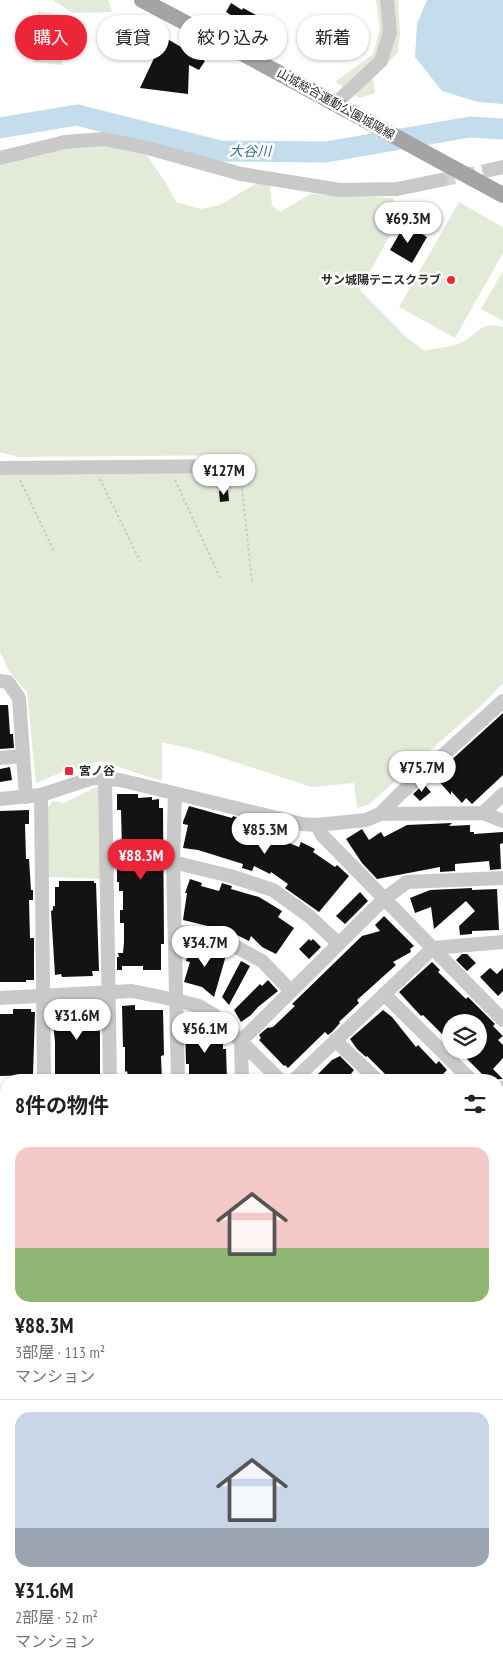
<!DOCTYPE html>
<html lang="ja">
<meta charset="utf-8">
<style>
body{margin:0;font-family:"PT Sans Narrow","Noto Sans JP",sans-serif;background:#f2f2f2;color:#222;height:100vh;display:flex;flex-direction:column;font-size:19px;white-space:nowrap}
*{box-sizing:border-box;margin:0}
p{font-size:16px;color:#767676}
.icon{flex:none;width:28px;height:28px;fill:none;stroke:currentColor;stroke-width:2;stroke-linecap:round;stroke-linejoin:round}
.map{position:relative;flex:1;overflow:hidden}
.side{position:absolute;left:0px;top:1074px;width:504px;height:601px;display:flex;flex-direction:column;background:#fff;border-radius:20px 20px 0 0;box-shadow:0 1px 4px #0004}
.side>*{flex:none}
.banner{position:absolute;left:15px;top:15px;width:474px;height:45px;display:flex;gap:10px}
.tools{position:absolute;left:442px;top:1014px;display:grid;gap:10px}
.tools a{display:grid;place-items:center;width:45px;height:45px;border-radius:50%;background:#fff;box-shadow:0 1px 4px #0004;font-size:25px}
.price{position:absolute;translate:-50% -42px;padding:0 11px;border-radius:18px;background:#fff;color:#222;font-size:16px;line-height:32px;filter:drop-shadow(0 1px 2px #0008)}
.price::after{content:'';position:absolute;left:50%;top:30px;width:15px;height:11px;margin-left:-8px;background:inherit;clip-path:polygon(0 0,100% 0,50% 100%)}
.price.selected{background:#ec2538;color:#fff}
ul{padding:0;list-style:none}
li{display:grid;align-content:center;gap:10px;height:265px;padding:0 15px}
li+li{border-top:1px solid #e0e0e0}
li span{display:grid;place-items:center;height:155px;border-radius:15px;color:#555}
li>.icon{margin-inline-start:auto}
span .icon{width:90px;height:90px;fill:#fffc;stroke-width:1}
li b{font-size:21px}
h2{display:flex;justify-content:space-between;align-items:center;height:60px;padding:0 15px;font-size:21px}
.tag{padding:0 18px;border-radius:22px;background:#fff;box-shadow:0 1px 4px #0004;font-size:18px;line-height:45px}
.tag.selected{background:#ec2538;color:#fff}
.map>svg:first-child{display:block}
.green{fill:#e3ebd8}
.water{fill:#c3ddec}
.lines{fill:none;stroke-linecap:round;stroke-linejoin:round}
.stream{stroke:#c3ddec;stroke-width:4}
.river{stroke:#c3ddec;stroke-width:21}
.building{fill:#131313}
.minor-tunnel{stroke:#d5d5d5;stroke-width:14;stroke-dasharray:14 7;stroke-linecap:butt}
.path{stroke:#c9c9c9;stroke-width:2;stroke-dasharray:2.5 2.5;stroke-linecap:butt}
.minor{stroke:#c9c9c9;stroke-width:14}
.major{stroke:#a4a4a4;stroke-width:16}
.poi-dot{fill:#ec2538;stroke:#fff;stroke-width:2}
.labels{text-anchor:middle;stroke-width:5;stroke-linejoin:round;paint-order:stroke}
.street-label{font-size:12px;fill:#2c2c2c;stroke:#fff}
.poi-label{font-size:12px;font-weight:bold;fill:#2c2c2c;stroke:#fff;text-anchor:end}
.water-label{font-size:14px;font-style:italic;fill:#377090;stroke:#fff}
</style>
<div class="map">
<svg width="503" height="1674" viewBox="0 0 503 1674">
<rect width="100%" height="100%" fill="#fff"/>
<path class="green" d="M53 0H107L109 1 112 12 72 13Z
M376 0H398L400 32 398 52 373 78 375 93 360 98 335 82 373 54 380 29Z
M38 11 67 16 62 65 34 62Z
M96 143 144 151 166 183 176 202 201 209 220 205 260 181 270 184 272 206 280 212 310 194 393 198 396 221 390 235 360 290 405 336 425 351C436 348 450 347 461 343 478 335 480 320 503 327V683L484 703 368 805 357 808 354 783 312 787 204 752 162 742V781L100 761 65 771 36 783 27 692 9 671 0 652V475L248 470 247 455 19 457 0 452V164L47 151Z
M459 202 503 227V253L455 338 399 307Z
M503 271V321L481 309Z
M96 787 102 789V879L46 877V810L53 801 64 803Z
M503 1128V1674H0V1489L6 1485V1669H498V1130Z"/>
<path class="water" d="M427 0H503V104L478 102 442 91 415 57 417 24Z"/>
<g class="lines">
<path class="stream" d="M0 1490 6 1486
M80 1674 85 1669"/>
<path class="river" d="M0 128 77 115 220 151 326 152 470 127 503 129"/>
</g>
<path class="building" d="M231 3 242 10 243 8 269 22 262 35 236 20 237 19 226 12Z
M164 37 205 61 199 70 189 65 188 94 140 88Z
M405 224 427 237 412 263 390 250Z
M228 490 229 501 220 502 219 491Z
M0 705H8L10 734H13L14 748 0 749Z
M503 713V775L472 804 466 798 462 803 451 791V795L436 778 449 766 447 764Z
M10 767 12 780 0 782V769Z
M424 784 431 792 420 801 413 794Z
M117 794H138V798L152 797V800L159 799V808H163L164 944H161V970H143V966H122V970H117V957H119L118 953H123L124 942V923H120V910H123V891H119V882H117V863H115V849H122L121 810H117Z
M189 806 232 818 233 816 244 820V822L270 831 269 835 299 847 301 842 315 849 313 852 335 867 337 865 349 876 319 912 285 888 288 884 271 872 270 874 254 866 252 871 242 868 243 864 198 850 183 848 188 825 183 824V822Z
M29 810V824H25L26 859H29L31 890H33V900H29L30 938H34V980H26V982H0V811Z
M452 823 449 826 470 825V832H474V834L503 832V843L500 844 501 869 490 870 489 861 455 864V871L440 872V867L377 879 362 863 346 839 362 829 369 840 381 832 384 837 407 825Z
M190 879 202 883 201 886 219 891 222 883 225 884 232 886 231 889 259 897 282 911 278 917 294 928 276 954 262 947 251 936 249 941 225 929 224 930 183 920 187 893H185Z
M59 881H94V883H96L99 971H92L93 976 62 977 61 974 55 975 51 911 53 910V906H55V887H59Z
M472 888V890L497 889 499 930 472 931V934L460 935 459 926 475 911 466 901 434 929 431 907 415 913 410 898 430 890Z
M360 892 368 901 345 924 336 916Z
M384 916 414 946 410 949 411 952 393 962 396 965 357 1000 359 1003 339 1022 340 1023 332 1032 328 1035 325 1032 288 1068 285 1065 284 1066 259 1040 261 1038 259 1035 267 1028 273 1027 295 1006 292 1004 362 936 380 931 375 925Z
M309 939 311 941 313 939 321 947 309 959 299 949Z
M191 943 211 950 212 948 227 952 214 997 202 987 184 982 190 962 186 961Z
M462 954H467L476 963 467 971 456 960Z
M241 961 250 966 229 1005 222 997Z
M432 962 440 970 438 972 466 999 468 997 495 1024 493 1026 503 1036 498 1040 503 1045V1058L493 1069 503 1079 488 1080 458 1050H479V1022H463L460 1019 456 1022H451V1027L443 1035 423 1015 421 1016 399 992Z
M490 968 497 974 503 968V991L498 996 480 977Z
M268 980 278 991 258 1007 251 1015 241 1022 234 1010 260 984 262 986Z
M135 1005V1010H163L164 1055 161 1056 162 1080H145V1075L128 1076 127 1071 125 1072V1047H123L122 1006Z
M59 1006 83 1007 84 1010H96L100 1033V1074L64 1076V1074H55V1042L52 1011Z
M13 1009H31V1012H35L33 1075 0 1076V1014H13Z
M383 1010 392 1017 416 1047 418 1045 436 1064 439 1061 447 1070 437 1080H391L367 1056 366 1057 357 1049 350 1039Z
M185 1023H203L204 1036 215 1031 223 1036V1049H226L227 1080H189V1064H186Z
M340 1056 354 1070 346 1080H312L332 1060Z"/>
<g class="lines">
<path class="minor-tunnel" d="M441 180 490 170"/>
<path class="path" d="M100 479 140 561
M241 479 252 581
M20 480 54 551
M175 480 221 580
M498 1274 503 1277
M498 1287 503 1285
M498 1566 503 1568
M163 1669 165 1670 171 1669
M190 1669 195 1672 206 1674
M56 1674 57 1669
M124 1674 127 1669
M217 1674 221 1669"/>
<path class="minor" d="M335 104 381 61 390 32 387 0
M0 158 65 142 104 139 148 148 241 174 340 190 397 189 441 180
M490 170 503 167
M0 468 239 466
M0 681 8 682 19 698 26 797
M0 758 22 756
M105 778 110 1080
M175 793 173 862 178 1080
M41 795 44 1080
M0 799 41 795 93 778 120 780 302 824 317 825 366 820 380 814 400 794 503 701
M483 813 503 794
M380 814 483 813 503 821
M317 825 322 835 503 1020
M173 862 230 876 273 890 309 916 339 944
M175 931 218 937 262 961 291 991
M384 994 471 1080
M0 998 132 991 176 1000 199 1006 214 1015 280 1080
M335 1040 377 1080
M242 1080 241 1041 384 899 407 882 503 878
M294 1080 433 948 503 942
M498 1100 503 1088
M0 1194H6
M0 1253 6 1258
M0 1363 6 1370
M0 1395 6 1390
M0 1481 6 1477"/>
<path class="major" d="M142 0C263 63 382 130 503 195"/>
</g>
<g class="poi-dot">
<circle cx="451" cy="280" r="5"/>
<rect x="64" y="766" width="10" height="10" rx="2.5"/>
</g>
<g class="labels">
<g class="street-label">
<text transform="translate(336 104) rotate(29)" y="4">山城総合運動公園城陽線</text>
</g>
<g class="poi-label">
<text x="441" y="284">サン城陽テニスクラブ</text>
<text x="79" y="775" text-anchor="start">宮ノ谷</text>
</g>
<g class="water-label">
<text transform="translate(250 151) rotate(1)" y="5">大谷川</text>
</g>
</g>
</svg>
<div class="tools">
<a><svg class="icon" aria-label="layers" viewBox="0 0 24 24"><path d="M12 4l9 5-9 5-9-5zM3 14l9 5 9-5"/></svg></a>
</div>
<b class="price" style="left:408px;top:244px">¥69.3M</b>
<b class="price" style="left:224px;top:496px">¥127M</b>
<b class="price" style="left:422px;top:793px">¥75.7M</b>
<b class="price" style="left:265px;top:855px">¥85.3M</b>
<b class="price selected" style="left:141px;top:881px">¥88.3M</b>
<b class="price" style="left:205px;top:968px">¥34.7M</b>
<b class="price" style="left:77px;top:1041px">¥31.6M</b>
<b class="price" style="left:205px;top:1054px">¥56.1M</b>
<div class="banner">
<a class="tag selected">購入</a>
<a class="tag">賃貸</a>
<a class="tag">絞り込み</a>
<a class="tag">新着</a>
</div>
<section class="side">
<h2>8件の物件<svg class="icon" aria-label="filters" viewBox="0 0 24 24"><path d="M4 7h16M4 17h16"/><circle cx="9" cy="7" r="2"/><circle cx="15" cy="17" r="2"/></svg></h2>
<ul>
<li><span style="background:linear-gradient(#f6c9c9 65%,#8fb573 0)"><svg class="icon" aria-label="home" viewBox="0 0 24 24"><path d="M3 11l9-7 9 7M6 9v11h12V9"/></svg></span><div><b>¥88.3M</b><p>3部屋 · 113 m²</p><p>マンション</p></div></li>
<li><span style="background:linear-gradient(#c9d6e8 75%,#9aa5b1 0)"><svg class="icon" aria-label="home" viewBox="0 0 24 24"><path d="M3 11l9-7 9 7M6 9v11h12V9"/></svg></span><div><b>¥31.6M</b><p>2部屋 · 52 m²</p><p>マンション</p></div></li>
</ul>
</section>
</div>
